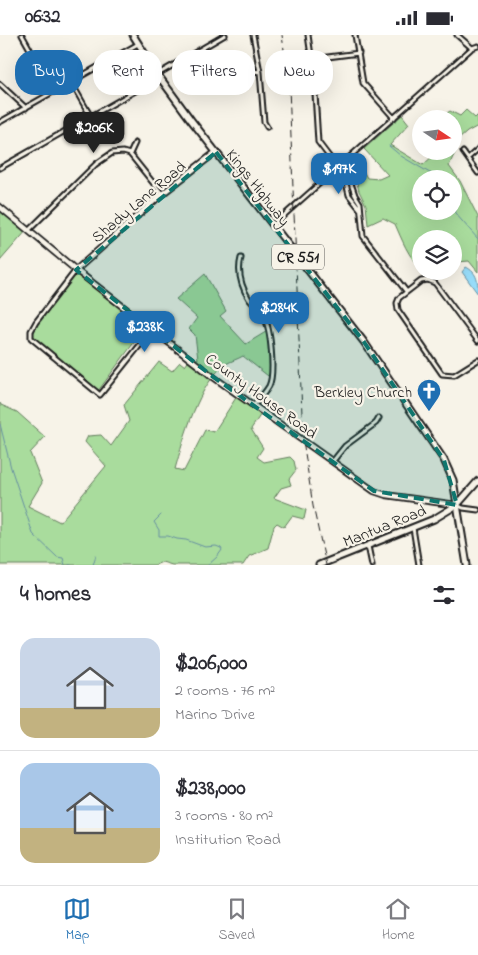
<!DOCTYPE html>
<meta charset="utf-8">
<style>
body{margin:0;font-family:"Indie Flower",sans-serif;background:#f7f7f7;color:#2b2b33;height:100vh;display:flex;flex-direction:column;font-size:19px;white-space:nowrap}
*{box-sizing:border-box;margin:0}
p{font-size:16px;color:#7c7c81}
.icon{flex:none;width:28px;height:28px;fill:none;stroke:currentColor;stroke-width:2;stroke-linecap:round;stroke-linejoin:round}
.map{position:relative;height:530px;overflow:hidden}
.side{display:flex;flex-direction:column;background:#fff;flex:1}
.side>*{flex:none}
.hud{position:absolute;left:15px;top:15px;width:449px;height:45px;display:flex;gap:10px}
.needle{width:32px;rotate:103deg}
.fabs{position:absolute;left:412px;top:75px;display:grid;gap:10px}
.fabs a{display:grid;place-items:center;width:50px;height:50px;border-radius:50%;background:#fff;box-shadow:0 5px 20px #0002;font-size:25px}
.price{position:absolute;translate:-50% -42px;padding:0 11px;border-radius:10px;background:#1f6fb2;color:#fff;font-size:16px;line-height:32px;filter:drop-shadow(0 1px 2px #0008)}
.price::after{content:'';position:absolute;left:50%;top:30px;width:15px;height:11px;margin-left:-8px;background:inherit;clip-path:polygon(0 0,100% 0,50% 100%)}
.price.on{background:#222;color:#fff}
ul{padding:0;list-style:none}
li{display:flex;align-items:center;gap:15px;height:125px;padding:0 20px}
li+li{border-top:1px solid #e1e1e2}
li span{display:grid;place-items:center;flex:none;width:140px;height:100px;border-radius:15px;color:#555}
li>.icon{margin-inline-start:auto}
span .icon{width:60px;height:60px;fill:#fffc;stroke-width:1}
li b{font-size:21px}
h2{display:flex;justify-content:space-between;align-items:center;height:60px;padding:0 20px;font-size:21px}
.tag{padding:0 18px;border-radius:20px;background:#fff;box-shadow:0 5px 20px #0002;font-size:18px;line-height:45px}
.tag.on{background:#1f6fb2;color:#fff}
.status{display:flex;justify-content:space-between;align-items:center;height:35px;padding:0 25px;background:#fff;direction:ltr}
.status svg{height:14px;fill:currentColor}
.tabs{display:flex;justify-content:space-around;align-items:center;height:70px;border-top:1px solid #e1e1e2;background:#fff;font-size:14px;color:#7c7c81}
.tabs a{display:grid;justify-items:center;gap:2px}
.tabs .on{color:#1f6fb2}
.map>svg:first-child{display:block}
.green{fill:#a9dc9d;stroke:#627c5c;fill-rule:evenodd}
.water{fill:#97dcf9;stroke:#668fa1}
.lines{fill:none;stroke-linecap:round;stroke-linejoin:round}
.stream{stroke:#668fa1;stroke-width:1}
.street-casing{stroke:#1c1c1c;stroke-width:7}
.secondary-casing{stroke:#1c1c1c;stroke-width:8}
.primary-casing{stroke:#1c1c1c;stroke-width:9}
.street{stroke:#f7f3e8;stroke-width:3}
.secondary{stroke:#f7f3e8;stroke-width:4.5}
.primary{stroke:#f7f3e8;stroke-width:5}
.rail{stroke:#1c1c1c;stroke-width:1;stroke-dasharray:8 4;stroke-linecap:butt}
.marked{fill:#0f766e;fill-opacity:0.2;stroke:#0f766e;stroke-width:4;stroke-dasharray:10 6;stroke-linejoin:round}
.labels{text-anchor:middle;stroke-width:4.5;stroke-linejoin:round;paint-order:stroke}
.shield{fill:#f7f3e8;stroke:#5e5c59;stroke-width:1}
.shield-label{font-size:15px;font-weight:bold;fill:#1c1c1c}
.street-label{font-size:16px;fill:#1c1c1c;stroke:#f7f3e8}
.poi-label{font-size:16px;fill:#1c1c1c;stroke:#f7f3e8;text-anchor:end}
</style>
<div class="status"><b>06:32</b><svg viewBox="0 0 49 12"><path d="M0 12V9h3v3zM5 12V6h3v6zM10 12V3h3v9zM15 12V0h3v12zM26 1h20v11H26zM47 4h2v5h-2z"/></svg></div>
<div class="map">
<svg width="478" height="530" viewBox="0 0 478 530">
<rect width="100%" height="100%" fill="#f7f3e8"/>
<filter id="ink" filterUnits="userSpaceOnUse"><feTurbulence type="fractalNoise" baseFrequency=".02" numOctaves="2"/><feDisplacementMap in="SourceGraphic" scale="10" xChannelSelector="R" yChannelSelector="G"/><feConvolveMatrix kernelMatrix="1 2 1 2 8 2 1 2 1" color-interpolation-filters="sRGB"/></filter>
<g filter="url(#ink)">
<path class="green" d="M466 75 475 83 478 80V91L467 97 458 105 456 115 449 131 460 146 478 182V237L469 226 457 227 454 229V204H421V234C408 221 402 205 395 189L383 183 368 190 366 170 359 156 356 144 349 132 356 123 367 143 379 144 388 140 364 114 402 80 409 89 390 110 423 130 435 119 433 116H454V84H441V82L450 76 460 81ZM421 144H454V176H421Z
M0 173 27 195 0 226Z
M74 239H81L147 290 98 356 32 302 38 286Z
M205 239 226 276 220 281 246 309 269 295 273 345 243 321C238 324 231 326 226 329 198 349 184 403 175 434L184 436 205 395 214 397 239 358 263 376 251 394 263 413 257 422 264 427 290 422 294 426 296 435 289 444 291 450 281 453 274 463 306 475 304 484 292 481 284 492 277 488 274 491 268 513 249 521 243 530H172L162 527 155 530H0V368L1 370 17 377 45 402 30 418 42 448 28 471 60 487 106 431 85 407 88 401 101 400 111 411 129 386 124 370 159 327 172 336 180 327 185 331 191 323 198 324 195 300 189 294 197 283 176 264Z"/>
<path class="water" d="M466 232C478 238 478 247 478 259L462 237Z"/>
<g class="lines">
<path class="stream" d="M389 111 401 121 440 144
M454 164 455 178 478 204
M0 389 11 433 33 499 57 522 63 523 65 530
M161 480 154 487 159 495V501H168L177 504 186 505 205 512 216 511 221 513 222 515 217 522 208 530
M69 530H71
M93 530 96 520"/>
<defs>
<path id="street" d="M22 0 54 57
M253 0 260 37 264 87 267 92
M308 0 314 42 318 107 337 132 345 144 349 160 360 174
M355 0 363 48 394 83
M457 0 472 13
M199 15 208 26 232 33 260 37
M312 24 359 18
M158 39 225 0
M71 47 91 82
M0 49 26 73
M0 87 138 9
M463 117 478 138
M130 119 135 108
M468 123 478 114
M0 133 160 42
M338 133 346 136 348 140 355 160 360 168 363 201 406 256
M273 190 472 13 478 11
M29 195 96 129 112 118 123 117 130 119 162 159
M241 223C237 238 241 251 249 264 254 270 261 275 264 282 271 294 275 339 269 351 265 358 259 364 254 370
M76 235 36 287 31 296V303L100 360 152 295
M478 306 435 248 428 245 421 246 399 263 397 268 398 275 442 339 454 340 478 325
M333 426 345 411 376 388 379 383
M457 470 463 473 478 475
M413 493 419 530
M368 511 372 530"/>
<path id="secondary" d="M0 172 76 235 212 341 374 456 386 460 457 470
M76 235 162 159 216 117"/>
<path id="primary" d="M133 0 158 40 191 85 364 307 444 425 453 445 467 530
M319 530 434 484 457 470 478 446"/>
</defs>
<use href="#street" class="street-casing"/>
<use href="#secondary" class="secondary-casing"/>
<use href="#primary" class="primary-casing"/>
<use href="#street" class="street"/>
<use href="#secondary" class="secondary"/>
<use href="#primary" class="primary"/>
<path class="rail" d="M282 0 289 52 303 405 313 471 326 530"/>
</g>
</g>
<path class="marked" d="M216 117 364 307 444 425 457 470 374 456 212 341 76 235Z"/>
<defs>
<symbol id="church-pin" viewBox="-11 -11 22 30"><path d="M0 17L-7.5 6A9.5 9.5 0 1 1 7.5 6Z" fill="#1f6fb2" stroke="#f7f3e8"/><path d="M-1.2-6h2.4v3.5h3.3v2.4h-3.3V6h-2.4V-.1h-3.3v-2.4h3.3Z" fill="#fff"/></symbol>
</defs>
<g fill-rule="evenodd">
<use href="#church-pin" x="415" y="342" width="28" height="38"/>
</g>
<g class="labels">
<rect class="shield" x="272" y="209.5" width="52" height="25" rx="4"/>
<g class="shield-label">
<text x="298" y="227">CR 551</text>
</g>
<g class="street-label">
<text transform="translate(259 152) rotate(52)" y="6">Kings Highway</text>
<text transform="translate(138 166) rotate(-40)" y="6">Shady Lane Road</text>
<text transform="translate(262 360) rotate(36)" y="6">County House Road</text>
<text transform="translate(384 490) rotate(-22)" y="6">Mantua Road</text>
</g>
<g class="poi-label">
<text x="412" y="362">Berkley Church</text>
</g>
</g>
</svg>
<div class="fabs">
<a><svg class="needle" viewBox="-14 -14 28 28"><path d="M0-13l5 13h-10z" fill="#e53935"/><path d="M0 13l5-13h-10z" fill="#7c7c81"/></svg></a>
<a><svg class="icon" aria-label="locate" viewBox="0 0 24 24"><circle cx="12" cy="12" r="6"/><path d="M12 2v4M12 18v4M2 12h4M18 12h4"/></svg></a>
<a><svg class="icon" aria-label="layers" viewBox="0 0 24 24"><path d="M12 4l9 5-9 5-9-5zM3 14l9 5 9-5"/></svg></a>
</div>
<b class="price on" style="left:94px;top:119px">$206K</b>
<b class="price" style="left:339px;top:160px">$197K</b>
<b class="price" style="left:279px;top:299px">$284K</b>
<b class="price" style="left:145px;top:318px">$238K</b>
<div class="hud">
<a class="tag on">Buy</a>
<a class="tag">Rent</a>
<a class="tag">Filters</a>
<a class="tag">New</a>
</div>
</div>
<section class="side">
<h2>4 homes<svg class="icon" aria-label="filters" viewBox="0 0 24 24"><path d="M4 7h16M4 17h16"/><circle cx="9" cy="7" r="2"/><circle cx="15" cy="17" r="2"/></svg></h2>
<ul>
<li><span style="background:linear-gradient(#c9d6e8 70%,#c2b280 0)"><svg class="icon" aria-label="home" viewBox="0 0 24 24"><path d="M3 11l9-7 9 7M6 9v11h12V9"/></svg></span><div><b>$206,000</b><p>2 rooms · 76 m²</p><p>Marino Drive</p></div></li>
<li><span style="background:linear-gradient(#a9c7e8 65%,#c2b280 0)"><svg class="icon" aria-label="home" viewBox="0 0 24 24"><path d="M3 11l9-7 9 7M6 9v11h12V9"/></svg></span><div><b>$238,000</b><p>3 rooms · 80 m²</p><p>Institution Road</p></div></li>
</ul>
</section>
<nav class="tabs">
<a class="on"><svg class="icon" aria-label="map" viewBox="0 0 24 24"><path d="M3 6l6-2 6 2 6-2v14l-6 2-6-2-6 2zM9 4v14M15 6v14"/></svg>Map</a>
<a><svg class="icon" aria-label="saved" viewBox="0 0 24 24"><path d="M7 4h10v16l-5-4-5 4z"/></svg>Saved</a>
<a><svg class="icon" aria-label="home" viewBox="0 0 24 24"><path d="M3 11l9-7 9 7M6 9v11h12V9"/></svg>Home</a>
</nav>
